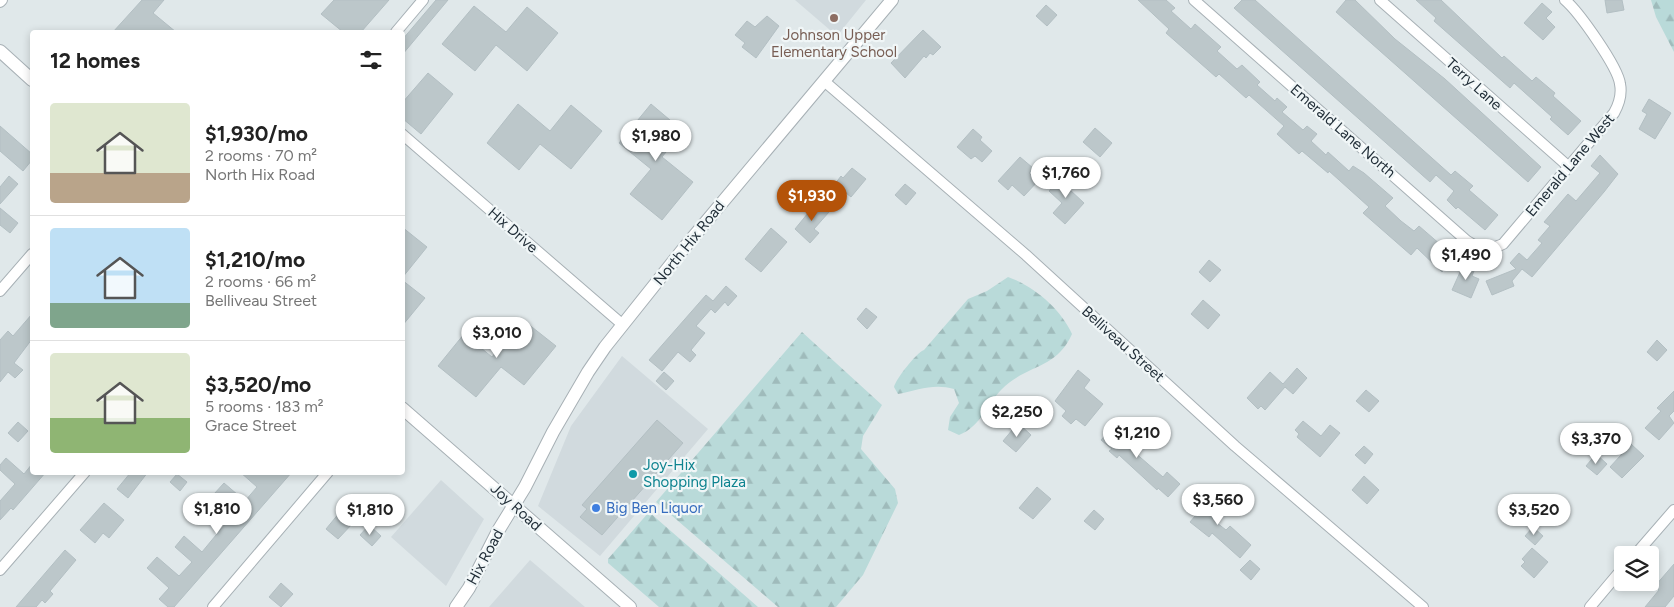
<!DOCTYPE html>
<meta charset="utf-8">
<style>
body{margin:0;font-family:Figtree,sans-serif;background:#f6f6f6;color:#222;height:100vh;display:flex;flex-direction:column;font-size:19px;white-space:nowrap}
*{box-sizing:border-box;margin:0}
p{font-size:16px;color:#767676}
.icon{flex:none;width:28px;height:28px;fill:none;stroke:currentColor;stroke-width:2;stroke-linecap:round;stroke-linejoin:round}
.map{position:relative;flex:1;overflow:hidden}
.panel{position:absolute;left:30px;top:30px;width:375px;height:445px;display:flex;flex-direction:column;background:#fff;border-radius:5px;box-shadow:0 2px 8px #0003}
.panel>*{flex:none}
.controls{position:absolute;left:1614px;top:546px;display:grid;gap:10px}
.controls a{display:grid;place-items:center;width:45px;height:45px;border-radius:5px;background:#fff;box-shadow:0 2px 8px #0003;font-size:25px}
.price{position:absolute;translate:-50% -42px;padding:0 11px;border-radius:18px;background:#fff;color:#222;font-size:16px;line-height:32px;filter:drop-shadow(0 1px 2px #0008)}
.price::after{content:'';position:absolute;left:50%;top:30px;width:15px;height:11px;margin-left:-8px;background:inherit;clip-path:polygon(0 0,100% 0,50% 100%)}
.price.selected{background:#b45309;color:#fff}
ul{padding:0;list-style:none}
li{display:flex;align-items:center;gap:15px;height:125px;padding:0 20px}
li+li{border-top:1px solid #e0e0e0}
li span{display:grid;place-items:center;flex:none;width:140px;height:100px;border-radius:5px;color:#555}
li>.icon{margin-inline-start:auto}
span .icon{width:60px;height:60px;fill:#fffc;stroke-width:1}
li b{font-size:21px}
h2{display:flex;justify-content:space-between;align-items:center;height:60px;padding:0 20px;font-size:21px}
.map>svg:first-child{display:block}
.built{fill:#d1dade}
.forest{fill:url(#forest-firs)}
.building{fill:#bcc7ca;stroke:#b3bfc3}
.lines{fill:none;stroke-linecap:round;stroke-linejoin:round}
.minor-casing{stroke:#a7b0b5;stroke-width:12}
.tertiary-casing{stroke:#a7b0b5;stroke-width:14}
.minor{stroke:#fff;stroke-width:10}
.tertiary{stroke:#fff;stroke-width:12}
.education-dot{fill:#8d6e63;stroke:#f0f6f7;stroke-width:2}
.culture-dot{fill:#0f9aa8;stroke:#f0f6f7;stroke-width:2}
.shop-dot{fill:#3f7fe0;stroke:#f0f6f7;stroke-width:2}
.labels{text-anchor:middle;stroke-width:4.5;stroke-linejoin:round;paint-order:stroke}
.education-label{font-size:15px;fill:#785e54;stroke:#f0f6f7}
.street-label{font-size:15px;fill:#222f39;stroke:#f0f6f7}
.culture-label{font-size:15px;fill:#0d838f;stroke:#f0f6f7;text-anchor:start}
.shop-label{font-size:15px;fill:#366cbe;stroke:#f0f6f7;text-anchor:start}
</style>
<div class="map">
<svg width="1674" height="607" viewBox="0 0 1674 607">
<defs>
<pattern id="forest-firs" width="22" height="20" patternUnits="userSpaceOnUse" patternTransform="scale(1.25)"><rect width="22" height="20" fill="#b9dad9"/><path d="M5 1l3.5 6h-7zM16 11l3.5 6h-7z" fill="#9fbbbb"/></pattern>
</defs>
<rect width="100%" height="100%" fill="#e0e8ea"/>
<path class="built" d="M795 0H866L837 36Z
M622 356 708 429 600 556 538 506 571 426Z
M441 480 484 519 446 586 391 537Z
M530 560 585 607H489Z"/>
<path class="forest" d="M1651 0H1674V52L1656 17Z
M1008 277C1034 286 1061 309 1072 334 1056 370 1026 364 1001 390 986 406 980 427 959 435L948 430 950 417 959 403 954 389C934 383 918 390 898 394L894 387C896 379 916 353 924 350L968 299 987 291Z
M802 332 882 405 863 436 861 449 895 489 898 503 863 575 836 607H778L656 502Z
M649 512 758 607H659L608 563V559Z"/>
<path class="building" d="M142 0H164L153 13 176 32H113Z
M334 0H389L361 32H343L321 14Z
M436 0H448L402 55V40Z
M1138 0H1166L1175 8 1171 11 1191 29 1195 24 1221 47 1217 51 1237 69 1242 65 1260 82 1257 85 1275 101 1277 98 1287 107 1282 112 1303 130 1307 126 1317 134 1311 141 1326 155 1328 152 1349 171 1353 166 1364 173 1393 198 1385 206 1401 221 1414 231 1419 226 1456 258 1442 272 1417 248 1411 255 1363 213 1369 207 1329 171 1328 173 1302 151 1299 154 1277 134 1284 126 1249 95 1246 98 1219 74 1216 77 1166 33 1169 29Z
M1242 0H1255L1451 175 1455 171 1473 186 1469 190 1498 215 1485 230 1458 207 1456 209 1447 200 1454 191 1436 175 1430 182 1234 8Z
M1346 0H1355L1395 39 1445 79 1541 167 1528 182 1336 12Z
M1416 0H1441L1502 58 1504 56 1532 81 1536 77 1555 93 1553 96 1581 121 1568 135 1550 119 1552 117 1514 83 1510 88 1434 21 1436 18Z
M1605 0H1622L1624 10 1607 13Z
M1542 3 1552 12 1546 18 1555 27 1543 40 1524 23Z
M1046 5 1057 15 1047 26 1036 16Z
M474 6 506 32 527 7 558 33 527 71 496 45 475 71 442 44Z
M767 16 779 26 756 58 742 47 745 43 735 35 747 21 755 27Z
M923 30 941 47 933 55 930 53 926 58 924 56 905 78 891 63Z
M428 73 453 94 421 134 402 118V103Z
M1649 99 1671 113 1655 139 1639 129 1647 114 1642 111Z
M518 104 550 131 571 105 602 131 571 169 540 144 519 170 487 143Z
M651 104 683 131 662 157 693 182 662 220 630 194 651 169 619 143Z
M0 126 32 154V160L23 171 0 151Z
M1095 128 1112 143 1100 157 1083 142Z
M973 129 982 137 980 140 992 151 982 162 975 156 971 159 957 147Z
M1600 155 1618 174 1604 192 1532 277 1522 269 1512 281 1514 286 1492 295 1486 281 1516 269 1510 263 1519 253 1527 260 1542 243 1538 240 1550 226 1544 222 1568 194 1576 201 1600 173 1591 166Z
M1020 157 1033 168 1029 173 1038 181 1024 196 1012 185 1008 190 998 181Z
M852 168 866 179 851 197 835 184 841 176 843 178Z
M1065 173 1076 182 1069 189 1084 203 1065 224 1053 213 1062 203 1049 191Z
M9 176 18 184 0 204V187Z
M905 184 916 193 906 205 895 195Z
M817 202 829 212 814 229 819 233 810 243 795 229Z
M0 208 18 223 10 233 0 225Z
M402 227 427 247 402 278Z
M771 228 787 242 761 272 745 259Z
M1209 260 1221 270 1210 282 1199 272Z
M1465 261 1476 266 1472 276 1479 279 1471 298 1452 290Z
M402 280 425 298 402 326Z
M726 286 737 296 728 306 725 302 715 313 711 309 696 326 705 333 691 350 696 355 690 362 678 352 662 371 649 360 706 295 713 301Z
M1203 300 1220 315 1208 329 1191 314Z
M866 308 877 317 867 329 857 319Z
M32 314V339L14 363 23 370 15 378 8 372 0 382V340L8 331 13 336Z
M523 320 556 346 524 385 501 367 476 397 438 366 464 334 492 357Z
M1657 340 1667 350 1657 361 1647 352Z
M1297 368 1307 378 1293 394 1285 387 1265 410 1261 406 1258 409 1247 398 1270 372 1283 384Z
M1078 370 1090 380 1084 388 1103 404 1085 426 1076 419 1071 424 1062 416 1066 411 1055 401Z
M664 372 674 381 666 390 656 381Z
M1366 390 1379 401 1369 412 1356 401Z
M1674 391V411L1669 416 1674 423 1659 440 1645 428 1661 411 1657 408Z
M657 420 683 443 602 535 580 517 587 509 582 505Z
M1118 421 1134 439 1132 441 1137 446 1133 451 1163 477 1167 472 1180 484 1168 497 1158 488 1157 490 1119 455 1117 458 1109 451 1112 449 1101 440Z
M1303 421 1321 436 1330 425 1340 433 1320 457 1297 437 1299 434 1295 430Z
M18 422 28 431 18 442 8 433Z
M1018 423 1031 435 1016 452 1003 441Z
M1631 444 1644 456 1622 478 1610 467Z
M1364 446 1373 454 1365 464 1355 455Z
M1596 454 1607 464 1597 475 1586 466Z
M6 458 24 474 32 464V472H46L13 510 11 508 0 520V501L15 484 0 470V465Z
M131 472H148L128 498 117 489Z
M240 472H292L174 607H168L159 599 169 588 147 568 157 557 179 576 192 562 175 547 184 536 202 552 235 512 214 494 224 483 245 501 257 487Z
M177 474 187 482 180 491 170 482Z
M1364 476 1379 490 1367 504 1352 490Z
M1037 487 1051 499 1033 519 1019 508Z
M1206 490 1217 500 1209 508 1216 514 1212 519 1226 530 1230 526 1251 545 1240 558 1212 533 1209 537 1190 522 1200 510 1194 505Z
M194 500 204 509 195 520 185 511Z
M104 503 124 520 109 538 103 533 95 543 80 530Z
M1094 510 1104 519 1095 530 1084 521Z
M340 512 353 523 338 539 326 529Z
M369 525 381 536 372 546 360 535Z
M1533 527 1543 536 1535 545 1525 536Z
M1532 548 1548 562 1534 578 1521 566 1525 562 1522 559Z
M65 550 76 560 50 591 53 594 45 603 42 600 36 607H16Z
M1250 560 1260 569 1251 580 1240 570Z
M1674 564V596L1665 607H1645L1659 590 1655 586Z
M281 583 293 594 281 607 269 597Z"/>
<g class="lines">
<defs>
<path id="minor" d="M1194 0 1467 241C1479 249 1491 250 1503 244L1614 113C1619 104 1622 94 1620 84 1618 67 1579 12 1565 0
M1380 0 1569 167
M0 2 2 0
M396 32 423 0
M824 81 1026 255 1235 446 1423 607
M402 134 623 325
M0 291 32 254
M1635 555 1674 510
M0 570 85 472
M213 607 328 472
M1590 607 1622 569"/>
<path id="tertiary" d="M0 51 32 80
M402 408 630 607
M456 607 469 588 498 531 525 487 553 432 588 372 605 347 684 248 892 0"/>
</defs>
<use href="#minor" class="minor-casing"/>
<use href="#tertiary" class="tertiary-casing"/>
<use href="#minor" class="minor"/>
<use href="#tertiary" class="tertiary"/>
</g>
<circle class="education-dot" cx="834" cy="18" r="5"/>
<circle class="culture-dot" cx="633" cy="474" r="5"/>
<circle class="shop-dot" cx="596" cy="508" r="5"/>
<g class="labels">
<g class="education-label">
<text x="834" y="40">Johnson Upper<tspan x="834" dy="17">Elementary School</tspan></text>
</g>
<g class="street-label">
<text transform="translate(1474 84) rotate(42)" y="5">Terry Lane</text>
<text transform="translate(1343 131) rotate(41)" y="5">Emerald Lane North</text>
<text transform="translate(1570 165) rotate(-50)" y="5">Emerald Lane West</text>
<text transform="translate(513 230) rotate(41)" y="5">Hix Drive</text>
<text transform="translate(689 243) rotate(-51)" y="5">North Hix Road</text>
<text transform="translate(1123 344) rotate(42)" y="5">Belliveau Street</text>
<text transform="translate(516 507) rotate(42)" y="5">Joy Road</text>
<text transform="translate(485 557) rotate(-62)" y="5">Hix Road</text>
</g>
<g class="culture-label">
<text x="643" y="470">Joy-Hix<tspan x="643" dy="17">Shopping Plaza</tspan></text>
</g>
<g class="shop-label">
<text x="606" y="513">Big Ben Liquor</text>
</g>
</g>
</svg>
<div class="controls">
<a><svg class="icon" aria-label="layers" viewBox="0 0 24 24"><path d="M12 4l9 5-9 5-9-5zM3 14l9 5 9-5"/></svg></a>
</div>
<b class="price" style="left:656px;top:162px">$1,980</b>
<b class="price" style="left:1066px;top:199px">$1,760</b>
<b class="price selected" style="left:812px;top:222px">$1,930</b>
<b class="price" style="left:1466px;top:281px">$1,490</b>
<b class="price" style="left:497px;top:359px">$3,010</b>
<b class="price" style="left:1017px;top:438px">$2,250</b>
<b class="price" style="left:1137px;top:459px">$1,210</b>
<b class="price" style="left:1596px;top:465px">$3,370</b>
<b class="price" style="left:1218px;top:526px">$3,560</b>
<b class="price" style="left:217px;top:535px">$1,810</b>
<b class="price" style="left:370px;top:536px">$1,810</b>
<b class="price" style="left:1534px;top:536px">$3,520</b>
<section class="panel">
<h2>12 homes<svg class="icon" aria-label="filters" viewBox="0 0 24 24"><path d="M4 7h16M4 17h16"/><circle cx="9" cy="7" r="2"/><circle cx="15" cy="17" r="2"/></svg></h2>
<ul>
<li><span style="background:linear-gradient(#dfe7d0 70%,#b9a48a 0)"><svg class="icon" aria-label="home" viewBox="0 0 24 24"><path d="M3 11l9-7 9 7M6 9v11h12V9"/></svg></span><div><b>$1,930/mo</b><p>2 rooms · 70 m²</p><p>North Hix Road</p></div></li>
<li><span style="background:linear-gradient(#bfe0f5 75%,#7fa58c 0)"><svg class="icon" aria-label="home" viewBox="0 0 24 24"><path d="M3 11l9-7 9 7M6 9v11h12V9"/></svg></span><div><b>$1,210/mo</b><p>2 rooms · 66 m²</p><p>Belliveau Street</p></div></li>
<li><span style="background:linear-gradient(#dfe7d0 65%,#8fb573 0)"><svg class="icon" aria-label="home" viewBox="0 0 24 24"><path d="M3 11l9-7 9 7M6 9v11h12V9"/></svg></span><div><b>$3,520/mo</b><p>5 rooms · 183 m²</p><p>Grace Street</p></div></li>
</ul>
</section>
</div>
